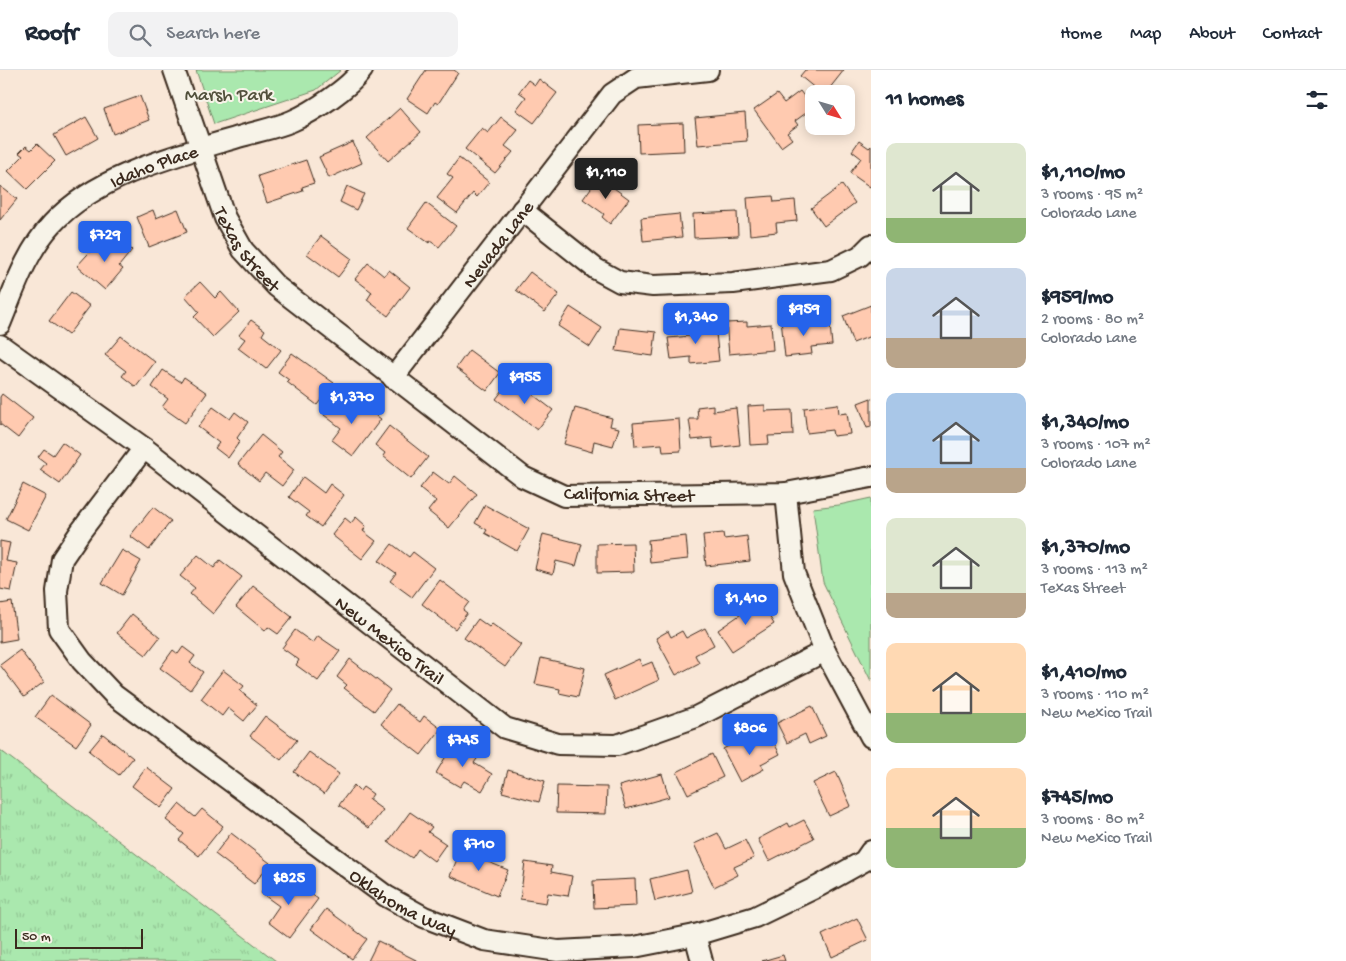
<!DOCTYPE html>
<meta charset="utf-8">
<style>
body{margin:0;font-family:"Gochi Hand",sans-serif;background:#f2f2f3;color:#1f2937;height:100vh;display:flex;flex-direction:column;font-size:19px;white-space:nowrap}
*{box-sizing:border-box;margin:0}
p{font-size:16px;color:#747a83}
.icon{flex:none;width:28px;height:28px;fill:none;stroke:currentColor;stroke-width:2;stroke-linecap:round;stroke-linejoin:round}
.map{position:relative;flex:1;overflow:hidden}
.side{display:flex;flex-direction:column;background:#fff;width:475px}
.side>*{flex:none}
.needle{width:32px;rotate:127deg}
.controls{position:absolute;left:805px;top:15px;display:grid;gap:10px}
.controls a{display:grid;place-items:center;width:50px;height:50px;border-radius:10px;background:#fff;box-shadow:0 2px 12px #0003;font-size:25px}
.scale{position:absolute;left:15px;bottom:12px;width:128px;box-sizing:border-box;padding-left:5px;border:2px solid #3b2a1e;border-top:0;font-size:14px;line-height:18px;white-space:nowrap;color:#3b2a1e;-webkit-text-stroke:4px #f7f3e8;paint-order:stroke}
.price{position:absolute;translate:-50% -42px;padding:0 11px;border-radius:5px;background:#2563eb;color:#fff;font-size:16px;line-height:32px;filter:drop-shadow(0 1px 2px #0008)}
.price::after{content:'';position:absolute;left:50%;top:30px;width:15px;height:11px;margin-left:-8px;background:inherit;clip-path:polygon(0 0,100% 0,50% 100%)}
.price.active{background:#222;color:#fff}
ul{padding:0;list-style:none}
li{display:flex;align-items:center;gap:15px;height:125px;padding:0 15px}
li span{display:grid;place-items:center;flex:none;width:140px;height:100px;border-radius:10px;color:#555}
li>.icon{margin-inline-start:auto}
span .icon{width:60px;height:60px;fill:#fffc;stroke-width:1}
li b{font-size:21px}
h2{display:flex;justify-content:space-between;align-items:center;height:60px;padding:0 15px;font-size:21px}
header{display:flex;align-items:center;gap:30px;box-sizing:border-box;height:70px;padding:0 25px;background:#fff;border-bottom:1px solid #e0e1e3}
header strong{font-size:24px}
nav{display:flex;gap:28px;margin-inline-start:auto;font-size:18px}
.search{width:350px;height:45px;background:#f2f2f3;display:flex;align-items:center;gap:12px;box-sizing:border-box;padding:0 18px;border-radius:10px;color:#747a83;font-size:19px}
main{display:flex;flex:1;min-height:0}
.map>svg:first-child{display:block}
.grass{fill:url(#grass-tufts);stroke:#728966}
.park{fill:#aae8ae;stroke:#728966}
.building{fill:#ffcab0;stroke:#3b2a1e}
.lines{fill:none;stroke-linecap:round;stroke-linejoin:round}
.minor-casing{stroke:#3b2a1e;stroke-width:24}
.minor{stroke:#f7f3e8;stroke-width:20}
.labels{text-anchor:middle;stroke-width:4;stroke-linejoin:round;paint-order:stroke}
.park-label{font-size:19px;fill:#51503b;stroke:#f7f3e8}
.street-label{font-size:19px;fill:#3b2a1e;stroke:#f7f3e8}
</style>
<header>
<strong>Roofr</strong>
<div class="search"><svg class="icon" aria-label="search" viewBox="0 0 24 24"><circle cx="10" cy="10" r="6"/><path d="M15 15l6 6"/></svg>Search here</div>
<nav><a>Home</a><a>Map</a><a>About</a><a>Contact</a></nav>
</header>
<main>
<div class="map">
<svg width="871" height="891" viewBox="0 0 871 891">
<defs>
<pattern id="grass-tufts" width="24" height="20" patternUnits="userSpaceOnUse" patternTransform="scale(1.25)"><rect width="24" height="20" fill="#aae8ae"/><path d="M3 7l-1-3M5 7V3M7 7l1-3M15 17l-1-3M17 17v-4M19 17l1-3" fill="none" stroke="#93c795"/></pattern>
</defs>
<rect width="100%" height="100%" fill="#f9e7d7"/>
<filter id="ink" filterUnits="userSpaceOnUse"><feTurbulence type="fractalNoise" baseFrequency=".02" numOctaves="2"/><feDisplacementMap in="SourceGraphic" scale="10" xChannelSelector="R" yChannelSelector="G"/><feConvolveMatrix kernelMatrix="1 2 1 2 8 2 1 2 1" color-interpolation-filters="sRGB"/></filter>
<g filter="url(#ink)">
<path class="grass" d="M0 680 276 891H0Z"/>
<path class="park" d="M196 0H341L316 20 214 54Z
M871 428V611L823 512 813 438 839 435Z"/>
<path class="building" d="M426 0H454L458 3 438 34 435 32 428 43 407 29Z
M805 0H844L825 24H822L800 6Z
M539 9 557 23 534 53 516 40 526 27 519 22 528 10 535 15Z
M800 21 813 38 795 51 798 55 787 63 792 69 781 77 754 40 777 24 784 33Z
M140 26 149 50 113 64 104 39Z
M400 38 421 62 388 91 367 68Z
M745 43 747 71 698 75 695 48Z
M86 47 98 68 66 86 54 65Z
M501 47 518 60 505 76 513 82 495 103 465 79 482 58 488 63Z
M683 53 684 81 639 83 638 55Z
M859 71 869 78 871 76V115L870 117 850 103 861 88 852 81Z
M353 72 362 93 329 108 319 87Z
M37 74 55 91 27 119 8 101 23 86 19 83 26 76 31 80Z
M459 88 489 112 477 127 473 123 457 143 437 128 453 108 447 104Z
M306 90 314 113 302 117 303 121 267 133 258 106Z
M599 107 629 129 610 154 602 147 604 144 583 129Z
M842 115 855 133 824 156 811 138Z
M0 116 17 129 0 150Z
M347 116 364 124 356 140 340 132Z
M773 126 774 132 795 130 797 151 776 153 777 162 750 165 747 128Z
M426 133 456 156 439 177 430 171 429 173 408 158Z
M178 139 187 162 149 177 137 147 153 140 156 148Z
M737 142 738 166 694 168 693 144Z
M679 144 682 167 643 171 641 148Z
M117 166 132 180 119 196 123 199 105 220 77 196 96 175 104 182Z
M321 166 352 189 338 207 307 184Z
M368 193 384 206 389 200 410 217 388 246 367 230 372 222 355 209Z
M530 202 559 224 545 242 516 220Z
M200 212 215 228 221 222 239 242 213 267 194 247 199 242 185 226Z
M71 222 90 236 68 265 49 251Z
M871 235V266L853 273 843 246Z
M570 237 602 258 590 277 558 256Z
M809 247 810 257 830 255 832 275 811 277 812 284 785 287 781 250Z
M251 250 265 260 262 265 281 280 266 299 238 278 245 269 239 265Z
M747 252V256L771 254 773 280 729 284 726 253Z
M715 254 719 291 691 294V287L671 289 668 268 691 266 690 257Z
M620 258 656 262 653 286 616 281Z
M121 266 155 292 136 317 122 306 126 301 105 285Z
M469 280 500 303 487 321 456 298Z
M292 283 334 313 317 335 287 312 289 310 278 302Z
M163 300 181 312 184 307 207 323 185 353 162 337 168 329 152 317Z
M509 312 520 320 523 317 553 340 537 360 496 329Z
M2 324 33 348 18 368 0 354V327Z
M337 328 353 341 359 333 381 349 353 386 332 370 341 358 324 345Z
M871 328V357L867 358 858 333Z
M838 334 839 344 847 343 850 364 833 366 832 360 807 363 804 338Z
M713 335V341L736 338 740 375 713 378 712 368 692 370 689 349H698L697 337Z
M765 335V341L792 340 793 365 768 366 769 374 750 375 748 336Z
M213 337 230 349 235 342 248 352 237 368 240 371 228 388 215 378 219 373 198 357Z
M575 338 612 348 610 356 619 358 613 376 594 371 592 382 564 374Z
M679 349 681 381 663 382 662 374 635 376 633 353Z
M389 356 428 387 411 409 383 386 385 383 375 375Z
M261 365 282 382 278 387 294 400 282 416 265 403 259 411 238 394Z
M62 372 80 385 60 414 40 400 46 393 38 387 44 379 53 385Z
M433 402 449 414 455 406 477 424 449 458 428 441 436 431 420 418Z
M303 407 324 423 330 414 344 425 321 457 306 446 309 442 289 427Z
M23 414 46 426 28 460 6 449Z
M485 435 529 459 517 481 485 463 487 460 475 453Z
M153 437 171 451 149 480 130 466Z
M356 447 366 456 363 461 376 471 362 489 332 465 345 448 351 453Z
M723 463 724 469 747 466 750 491 706 496 703 465Z
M543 464 582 474 576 496 556 491 553 504 535 499Z
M686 466 688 489 650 493 648 470Z
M0 471 10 473 6 491 17 493 11 521 0 519Z
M633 473 634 502 597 503V474Z
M392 474 409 487 413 482 434 498 412 527 390 511 396 503 379 491Z
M122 480 141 491 122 525 102 513Z
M198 485 214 498 220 490 242 507 213 544 190 524 195 518 180 506Z
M440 510 469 532 463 540 467 543 455 559 422 534Z
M253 516 292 547 278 564 268 557 265 561 236 537Z
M760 531 774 554 732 581 718 560Z
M12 532 17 569 0 572V534Z
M132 544 160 567 146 585 117 563Z
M478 549 489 557 492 554 521 575 505 597 464 568Z
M705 558 714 575 695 585 699 593 676 605 656 568 668 561 671 567 682 561 686 568Z
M295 560 313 573 318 566 340 581 318 611 296 595 299 590 282 578Z
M183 577 195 586 190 593 203 602 190 620 160 598 173 580 178 584Z
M20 580 44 612 24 627 0 595Z
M541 588 585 598 578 627 559 623 560 619 535 614Z
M350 589 390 620 374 641 344 618 347 615 337 607Z
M639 589 642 596 652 592 659 610 615 630 604 605Z
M223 600 244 616 240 621 257 635 244 651 228 638 222 646 201 629Z
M51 625 91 655 76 676 35 647Z
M397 634 420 652 424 646 441 659 421 685 381 654Z
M812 636 826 666 809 674 805 664 787 673 777 653Z
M265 646 297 670 281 690 250 666Z
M103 664 133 688 119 705 89 681Z
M747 666 752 676 770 666 780 684 761 694 764 699 740 712 723 679Z
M455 671 479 686 474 693 492 704 482 721 464 711 460 717 436 703Z
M309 682 339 704 324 724 294 702Z
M712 684 723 707 688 724 677 702Z
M146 697 175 719 161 738 132 716Z
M508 700 545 711 539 732 502 722Z
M836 702 851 736 829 746 813 713Z
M662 704 669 727 626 739 619 716Z
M354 715 360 721 363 717 373 724 369 730 383 740 369 758 339 735Z
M557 716 607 717 606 744 556 743Z
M179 734 195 747 202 739 223 756 199 786 179 770 184 764 166 750Z
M410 742 432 757 428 762 446 774 434 791 418 779 412 788 388 772Z
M804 750 814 768 769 791 758 769 788 753 790 757Z
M231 763 270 793 254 814 215 784Z
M718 763 726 779 745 770 754 788 734 797 738 805 714 817 694 774Z
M463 775 471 779 469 784 508 800 497 826 450 806Z
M525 792 552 796 551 802 572 806 568 826 548 823 546 833 520 829Z
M687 800 692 822 655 831 650 809Z
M274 807 290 820 296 813 318 829 289 868 268 852 279 836 261 823Z
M635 809 636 836 594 838 593 811Z
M326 839 367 869 352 889 311 859Z
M857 848 868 870 832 887 822 865Z
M378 871 418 891H368Z
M783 885 785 891H762Z"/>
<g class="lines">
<defs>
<g id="minor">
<path id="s1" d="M174 0 225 148 243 180 276 216 523 407 564 426 786 423 871 407"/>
<path d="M522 140 596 199 620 212 653 216 733 213 831 200 860 186 871 175"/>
<path id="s2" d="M0 254C14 220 26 182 52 154 98 104 178 85 242 66 258 61 276 58 292 51 313 42 349 18 362 0"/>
<path id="s3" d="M0 275 144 378 505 658 558 674 617 675 696 647 825 581"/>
<path id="s4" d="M393 308 612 24 636 8 708 0"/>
<path id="s5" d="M144 378 81 461 62 489 57 521 59 559 82 591 114 625 386 826 424 847 484 870 558 881 634 877 695 865 755 847 819 816 864 791 871 781"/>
<path d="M786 423 794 503 825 581 871 667"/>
<path d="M695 865 702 891"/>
</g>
</defs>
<use href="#minor" class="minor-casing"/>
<use href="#minor" class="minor"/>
</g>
</g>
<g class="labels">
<g class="park-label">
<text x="229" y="30">Marsh Park</text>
</g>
<g class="street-label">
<text dy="7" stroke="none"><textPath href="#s2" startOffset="232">Idaho Place</textPath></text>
<text dy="7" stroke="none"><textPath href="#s4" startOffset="170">Nevada Lane</textPath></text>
<text dy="7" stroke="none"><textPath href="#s1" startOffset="195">Texas Street</textPath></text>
<text transform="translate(629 423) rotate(1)" y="7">California Street</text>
<text dy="7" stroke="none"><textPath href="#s3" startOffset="489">New Mexico Trail</textPath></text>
<text dy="7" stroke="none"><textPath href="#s5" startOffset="651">Oklahoma Way</textPath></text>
</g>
</g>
</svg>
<div class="controls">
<a><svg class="needle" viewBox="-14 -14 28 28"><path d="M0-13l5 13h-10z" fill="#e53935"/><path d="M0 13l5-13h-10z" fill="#747a83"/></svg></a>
</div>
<div class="scale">50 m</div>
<b class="price active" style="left:606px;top:130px">$1,110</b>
<b class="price" style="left:105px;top:193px">$729</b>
<b class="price" style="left:804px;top:267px">$959</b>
<b class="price" style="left:696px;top:275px">$1,340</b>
<b class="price" style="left:525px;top:335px">$955</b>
<b class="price" style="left:352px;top:355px">$1,370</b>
<b class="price" style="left:746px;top:556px">$1,410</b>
<b class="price" style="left:750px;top:686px">$806</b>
<b class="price" style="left:463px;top:698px">$745</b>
<b class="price" style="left:479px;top:802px">$710</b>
<b class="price" style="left:289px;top:836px">$825</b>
</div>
<section class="side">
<h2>11 homes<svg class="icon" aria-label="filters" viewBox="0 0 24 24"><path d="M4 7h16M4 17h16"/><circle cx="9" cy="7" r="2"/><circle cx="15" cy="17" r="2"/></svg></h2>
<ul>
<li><span style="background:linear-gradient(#dfe7d0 75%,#8fb573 0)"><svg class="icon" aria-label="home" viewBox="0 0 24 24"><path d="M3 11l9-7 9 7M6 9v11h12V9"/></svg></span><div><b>$1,110/mo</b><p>3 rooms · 95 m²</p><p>Colorado Lane</p></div></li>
<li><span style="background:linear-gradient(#c9d6e8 70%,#b9a48a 0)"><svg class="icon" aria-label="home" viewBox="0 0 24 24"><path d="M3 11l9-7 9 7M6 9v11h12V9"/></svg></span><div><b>$959/mo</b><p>2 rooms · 80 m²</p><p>Colorado Lane</p></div></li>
<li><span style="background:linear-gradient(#a9c7e8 75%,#b9a48a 0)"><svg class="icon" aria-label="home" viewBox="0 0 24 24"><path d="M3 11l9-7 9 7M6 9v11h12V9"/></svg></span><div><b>$1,340/mo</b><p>3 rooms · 107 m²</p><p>Colorado Lane</p></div></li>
<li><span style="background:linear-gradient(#dfe7d0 75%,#b9a48a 0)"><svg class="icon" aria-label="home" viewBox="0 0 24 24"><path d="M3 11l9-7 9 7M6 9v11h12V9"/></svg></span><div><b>$1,370/mo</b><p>3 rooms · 113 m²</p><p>Texas Street</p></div></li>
<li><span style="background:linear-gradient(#ffd9b3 70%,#8fb573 0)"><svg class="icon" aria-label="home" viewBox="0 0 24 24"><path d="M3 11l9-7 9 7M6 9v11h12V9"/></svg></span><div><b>$1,410/mo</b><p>3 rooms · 110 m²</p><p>New Mexico Trail</p></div></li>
<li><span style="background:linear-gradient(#ffd9b3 60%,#8fb573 0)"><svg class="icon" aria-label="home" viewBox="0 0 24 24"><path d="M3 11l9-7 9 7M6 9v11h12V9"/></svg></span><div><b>$745/mo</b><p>3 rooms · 80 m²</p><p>New Mexico Trail</p></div></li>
</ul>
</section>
</main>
